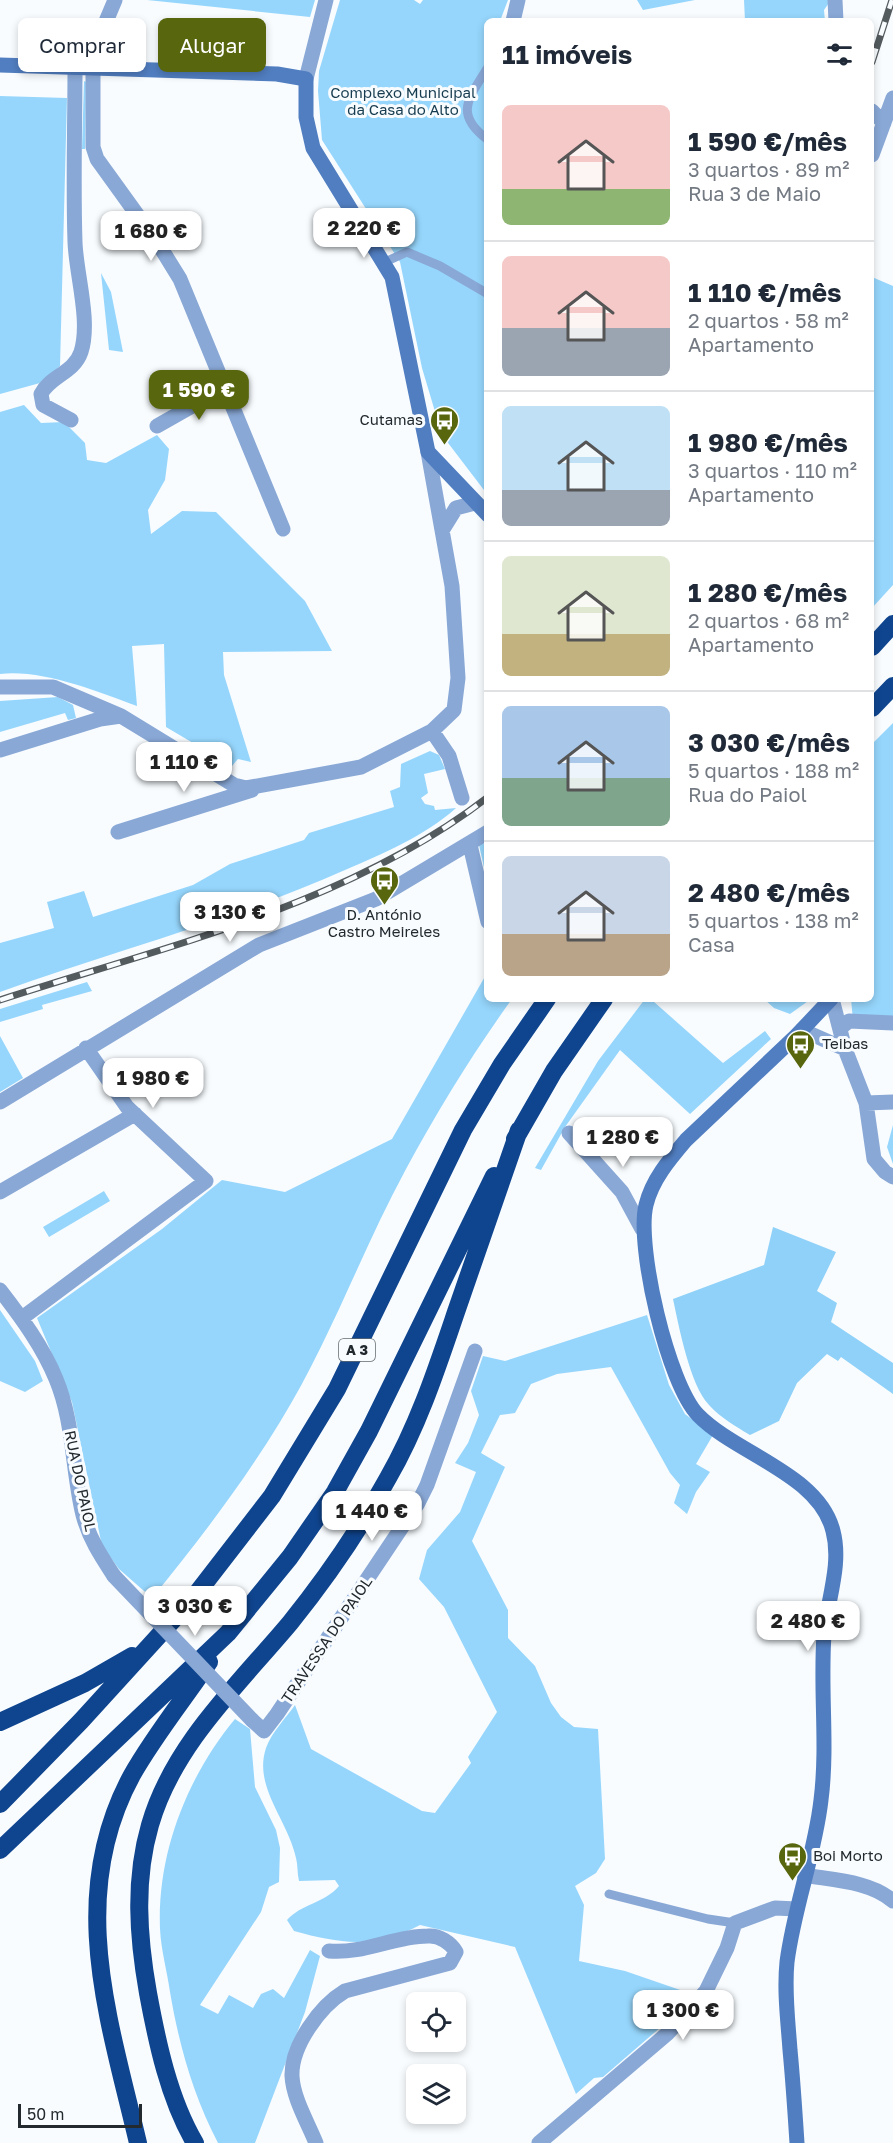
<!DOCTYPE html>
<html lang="pt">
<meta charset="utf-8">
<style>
body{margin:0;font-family:"Golos Text",sans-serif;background:#f2f2f3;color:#1f2937;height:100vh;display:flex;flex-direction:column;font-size:22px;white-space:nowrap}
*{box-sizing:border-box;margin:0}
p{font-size:20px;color:#747a83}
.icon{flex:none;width:33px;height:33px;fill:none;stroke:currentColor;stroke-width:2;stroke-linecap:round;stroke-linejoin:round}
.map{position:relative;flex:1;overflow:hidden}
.side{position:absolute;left:484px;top:18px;width:390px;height:984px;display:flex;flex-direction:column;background:#fff;border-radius:9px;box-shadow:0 3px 9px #0003}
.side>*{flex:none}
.banner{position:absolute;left:18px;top:18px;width:376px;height:54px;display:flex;gap:12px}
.fabs{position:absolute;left:406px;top:1992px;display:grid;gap:12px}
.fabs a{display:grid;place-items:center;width:60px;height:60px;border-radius:9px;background:#fff;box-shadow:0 3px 9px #0003;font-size:30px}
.scale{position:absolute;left:18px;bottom:15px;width:124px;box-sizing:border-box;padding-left:6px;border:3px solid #222a2f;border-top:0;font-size:16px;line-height:21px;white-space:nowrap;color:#222a2f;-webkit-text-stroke:4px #f8fcff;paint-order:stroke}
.price{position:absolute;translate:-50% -51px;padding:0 14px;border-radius:12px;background:#fff;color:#222;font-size:20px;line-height:39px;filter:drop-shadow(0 2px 3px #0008)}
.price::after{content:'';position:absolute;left:50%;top:36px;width:18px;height:14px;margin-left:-9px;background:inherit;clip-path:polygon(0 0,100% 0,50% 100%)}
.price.on{background:#58660d;color:#fff}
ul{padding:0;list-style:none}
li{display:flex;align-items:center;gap:18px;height:150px;padding:0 18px}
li+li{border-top:2px solid #e0e1e3}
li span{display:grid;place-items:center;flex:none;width:168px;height:120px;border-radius:9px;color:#555}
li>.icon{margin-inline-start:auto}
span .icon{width:72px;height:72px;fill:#fffc;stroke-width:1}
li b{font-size:26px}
h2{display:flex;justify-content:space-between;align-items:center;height:72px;padding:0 18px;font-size:26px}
.chip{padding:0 21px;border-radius:9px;background:#fff;box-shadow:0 3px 9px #0003;font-size:21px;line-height:54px}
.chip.on{background:#58660d;color:#fff}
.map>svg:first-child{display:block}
.green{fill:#96d6fc}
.forest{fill:#8fd1f8}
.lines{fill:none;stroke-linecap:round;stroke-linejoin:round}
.lane{stroke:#89a8d6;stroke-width:9}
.street{stroke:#89a8d6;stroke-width:15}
.secondary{stroke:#517ec1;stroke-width:15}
.highway{stroke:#0f458f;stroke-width:18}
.rail-casing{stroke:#545b5f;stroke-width:7}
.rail{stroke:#f8fcff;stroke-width:4.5;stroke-dasharray:14;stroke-linecap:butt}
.street-bridge{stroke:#89a8d6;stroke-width:15}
.labels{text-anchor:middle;stroke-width:6;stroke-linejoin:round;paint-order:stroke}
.shield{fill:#f8fcff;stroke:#62696d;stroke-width:1.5}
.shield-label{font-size:14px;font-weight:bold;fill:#222a2f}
.park-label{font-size:15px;fill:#173c50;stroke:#f8fcff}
.poi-label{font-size:15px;fill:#222a2f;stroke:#f8fcff;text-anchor:start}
.street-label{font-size:15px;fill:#222a2f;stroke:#f8fcff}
</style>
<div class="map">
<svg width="893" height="2143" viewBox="0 0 893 2143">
<rect width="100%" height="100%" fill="#f8fcff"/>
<path class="green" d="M147 0H315L310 17Z
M340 0H414L420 4 423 0H508L500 21H488L487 494 442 435 422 368 400 262 322 140 318 91 319 71Z
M637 0H695L643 10Z
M744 0H831L824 10 825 21H745Z
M84 81 86 82 85 149H82Z
M0 96 67 98 60 366 40 383 0 394Z
M101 273 111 292 123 352 109 350Z
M872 277 893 286V585L872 608Z
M24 405 41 423 64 422 85 443 87 460 106 463 157 435 169 449 165 480 148 510 151 534 182 511 216 512 305 601 332 651 223 652 224 675 251 762 238 759 232 766 166 727 164 644 132 646 137 706C97 691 41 669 0 674V412Z
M58 697 73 705 76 718 68 720 65 713 0 732V701Z
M893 723V1020H853L851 999H872V744Z
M430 751 439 755 445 769 424 774 428 793 421 798 425 804 434 806 435 810 456 808C425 836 382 854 345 870 233 920 115 951 0 992V943L54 928 47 902 84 891 93 917 193 885 230 864 304 840 309 833 394 807 390 791 400 787 401 764Z
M487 842V881L479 845Z
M487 973 488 999H512C473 1053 438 1110 406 1169 361 1252 330 1341 280 1422 242 1484 198 1542 152 1598L119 1569 102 1546 72 1402 37 1318 162 1229 222 1180 285 1192 392 1139Z
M87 982 92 991 42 1005 43 1009 0 1022V1009Z
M645 999H655L653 1001 723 1063 765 1031 771 1039 690 1114 620 1050 565 1127 541 1170 535 1168 598 1061Z
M764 999H811L790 1014 774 1008Z
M0 1036 23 1078 0 1092Z
M893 1125V1164L887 1147Z
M104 1191 110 1201 49 1237 43 1227Z
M0 1310 35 1361 43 1381 25 1392 0 1381Z
M647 1315 669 1385 685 1414 713 1435 696 1464 710 1472 696 1492 687 1514 674 1503 680 1485 670 1473 611 1367 557 1374 531 1384 515 1413 500 1415 481 1453 505 1467 472 1541 508 1610V1638L535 1666 551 1703 561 1717 574 1727 598 1729 605 1859 596 1873 575 1886 584 1905 579 1961 625 1971 689 1993 669 2020 603 2077 594 2078 576 2094 515 1947 420 1925C375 1949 341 1944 294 1931L287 1920C301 1904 325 1903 339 1886L335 1880 299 1881C297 1873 298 1865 296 1858 288 1820 253 1787 266 1748 271 1733 286 1718 295 1705L311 1749 422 1811 435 1813 471 1763 468 1757 497 1712 444 1607 419 1579 427 1550 460 1512 476 1472 455 1463 468 1443 479 1415 471 1391 483 1356 505 1361Z
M235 1719 250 1729 255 1787 276 1830 280 1848 279 1882 269 1887 261 1912 200 2005 218 2014 229 1995 253 2008 261 1994 273 1989 284 1998 310 1950 320 1956 305 2012 255 2143H218C193 2095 179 2045 170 1992 167 1971 161 1950 160 1929 157 1853 187 1777 235 1719Z"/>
<path class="forest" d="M773 1227 836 1252 817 1291 837 1303 831 1322 893 1363V1394L841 1357 838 1361 827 1354 797 1383 779 1421 750 1435C735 1426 721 1418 709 1405 690 1385 679 1327 673 1299L764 1265Z"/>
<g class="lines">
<path class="lane" d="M488 67C469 98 453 114 488 140
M385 262 407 252 440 266 488 294
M609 1894 708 1919 735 1923"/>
<path class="street" d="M115 0 91 57 93 67V147L97 159 159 245 180 279 283 529
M835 0 836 21
M513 21 518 0
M306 79 326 0
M872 111 884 123
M872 155 893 98
M71 420 43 405 41 394C50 376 74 373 81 352 91 321 76 274 75 242 73 184 75 125 75 66
M157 426 224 388
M443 529 456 508 475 503
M0 687H53L121 716 234 785 246 788 361 767 432 731 454 710 458 678 452 586 428 452
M432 731 449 756 462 798
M0 750 100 719 121 716
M118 832 252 790
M470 845 488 922
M832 999 845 1049 866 1103 874 1159 885 1172 893 1177
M840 1028 849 1021 893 1023
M802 1030 845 1049
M0 1102 259 945 376 899 488 832
M866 1103 893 1102
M569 1133 622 1192 642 1229
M0 1192 135 1114
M0 1290C21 1317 43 1347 56 1379 74 1422 72 1470 83 1515 89 1538 101 1556 114 1576
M22 1318 206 1181 127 1107 86 1048
M252 1720 264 1731 277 1714 418 1503 427 1485 475 1351
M804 1875C832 1880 870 1881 893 1901
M316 2143C308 2123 293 2098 292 2076 291 2046 320 2006 345 1991L450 1963 456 1952C451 1943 439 1935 428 1936 394 1936 364 1954 329 1951
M539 2143 668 2033 706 1991 727 1948 735 1923 775 1908 797 1909"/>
<path class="secondary" d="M0 65 277 74 306 79V117L313 148 392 277 428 452 488 515
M797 2143C795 2112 793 2081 790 2050 788 2021 784 1991 787 1962 794 1907 815 1854 821 1800 828 1745 820 1690 824 1635 827 1601 842 1565 833 1531 819 1474 736 1454 698 1415 668 1384 636 1246 646 1205 652 1180 669 1160 686 1140L796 1036 831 999"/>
<path class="highway" d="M872 647 893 624
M872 708 893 686
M515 1139 554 1071 604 999
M0 1722 85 1683 132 1656
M0 1804 81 1721 194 1597 272 1496 337 1389 463 1130 502 1064 547 999
M0 1850 228 1633 290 1557 335 1492 369 1431 494 1176
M138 2143C109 2019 66 1896 132 1775 154 1736 184 1699 209 1662
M195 2143C169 2099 157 2042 148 1993 138 1937 134 1880 150 1825 173 1745 238 1685 290 1623 327 1577 360 1529 388 1478 418 1426 437 1368 456 1312 477 1251 498 1191 519 1130"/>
<defs>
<path id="rail" d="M872 62 892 0
M0 1000C163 947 350 904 488 797"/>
</defs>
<use href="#rail" class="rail-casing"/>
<use href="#rail" class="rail"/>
<path class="street-bridge" d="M114 1576 252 1720"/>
</g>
<defs>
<symbol id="bus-pin" viewBox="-11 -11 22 30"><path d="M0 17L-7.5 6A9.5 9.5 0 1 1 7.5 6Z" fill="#58660d" stroke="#f8fcff"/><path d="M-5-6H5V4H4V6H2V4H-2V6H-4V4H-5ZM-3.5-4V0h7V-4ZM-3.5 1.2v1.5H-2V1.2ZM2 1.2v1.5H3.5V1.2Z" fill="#fff"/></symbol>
</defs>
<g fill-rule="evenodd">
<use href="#bus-pin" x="428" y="404" width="33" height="45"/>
<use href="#bus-pin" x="368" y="864" width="33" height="45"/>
<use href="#bus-pin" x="784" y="1028" width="33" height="45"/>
<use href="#bus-pin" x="776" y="1840" width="33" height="45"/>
</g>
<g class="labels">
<rect class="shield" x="339" y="1339" width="36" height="22" rx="4.5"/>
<g class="shield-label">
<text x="357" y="1355">A 3</text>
</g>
<g class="park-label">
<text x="403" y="98">Complexo Municipal<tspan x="403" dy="17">da Casa do Alto</tspan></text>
</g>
<g class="poi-label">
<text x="423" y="425" text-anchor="end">Cutamas</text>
<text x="384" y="920" text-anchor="middle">D. António<tspan x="384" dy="17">Castro Meireles</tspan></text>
<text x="822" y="1049">Teibas</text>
<text x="813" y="1861">Boi Morto</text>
</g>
<g class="street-label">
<text transform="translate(80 1481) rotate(78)" y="5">RUA DO PAIOL</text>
<text transform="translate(327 1640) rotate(-56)" y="5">TRAVESSA DO PAIOL</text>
</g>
</g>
</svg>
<div class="fabs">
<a><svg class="icon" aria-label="locate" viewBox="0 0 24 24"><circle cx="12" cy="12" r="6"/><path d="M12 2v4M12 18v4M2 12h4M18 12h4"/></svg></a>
<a><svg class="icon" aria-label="layers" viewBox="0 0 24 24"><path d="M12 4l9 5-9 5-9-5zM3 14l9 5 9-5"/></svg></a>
</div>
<div class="scale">50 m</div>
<b class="price" style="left:364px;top:259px">2 220 €</b>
<b class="price" style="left:151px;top:262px">1 680 €</b>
<b class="price on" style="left:199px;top:421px">1 590 €</b>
<b class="price" style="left:184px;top:793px">1 110 €</b>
<b class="price" style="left:230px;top:943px">3 130 €</b>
<b class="price" style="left:153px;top:1109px">1 980 €</b>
<b class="price" style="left:623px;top:1168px">1 280 €</b>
<b class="price" style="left:372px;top:1542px">1 440 €</b>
<b class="price" style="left:195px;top:1637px">3 030 €</b>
<b class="price" style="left:808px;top:1652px">2 480 €</b>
<b class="price" style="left:683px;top:2041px">1 300 €</b>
<div class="banner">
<a class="chip">Comprar</a>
<a class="chip on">Alugar</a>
</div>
<section class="side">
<h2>11 imóveis<svg class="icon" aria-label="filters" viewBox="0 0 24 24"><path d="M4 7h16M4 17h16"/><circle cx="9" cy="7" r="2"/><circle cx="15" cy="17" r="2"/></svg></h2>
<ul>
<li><span style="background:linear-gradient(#f6c9c9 70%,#8fb573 0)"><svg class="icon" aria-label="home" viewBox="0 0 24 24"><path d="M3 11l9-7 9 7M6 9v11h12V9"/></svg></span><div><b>1 590 €/mês</b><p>3 quartos · 89 m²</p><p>Rua 3 de Maio</p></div></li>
<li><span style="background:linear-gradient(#f6c9c9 60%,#9aa5b1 0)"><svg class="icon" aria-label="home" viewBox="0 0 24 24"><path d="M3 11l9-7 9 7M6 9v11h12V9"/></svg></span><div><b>1 110 €/mês</b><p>2 quartos · 58 m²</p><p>Apartamento</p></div></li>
<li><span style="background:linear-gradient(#bfe0f5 70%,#9aa5b1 0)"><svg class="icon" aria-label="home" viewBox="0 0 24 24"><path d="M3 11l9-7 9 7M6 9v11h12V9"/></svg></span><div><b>1 980 €/mês</b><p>3 quartos · 110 m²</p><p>Apartamento</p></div></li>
<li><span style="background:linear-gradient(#dfe7d0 65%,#c2b280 0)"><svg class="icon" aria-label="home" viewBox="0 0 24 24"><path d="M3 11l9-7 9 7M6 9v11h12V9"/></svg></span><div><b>1 280 €/mês</b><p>2 quartos · 68 m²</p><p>Apartamento</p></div></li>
<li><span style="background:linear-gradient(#a9c7e8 60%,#7fa58c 0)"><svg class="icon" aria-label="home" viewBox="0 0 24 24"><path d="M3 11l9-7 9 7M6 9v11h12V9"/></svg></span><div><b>3 030 €/mês</b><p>5 quartos · 188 m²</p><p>Rua do Paiol</p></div></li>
<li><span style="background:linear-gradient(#c9d6e8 65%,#b9a48a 0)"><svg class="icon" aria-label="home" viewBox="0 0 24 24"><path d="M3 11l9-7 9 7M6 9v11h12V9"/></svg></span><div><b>2 480 €/mês</b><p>5 quartos · 138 m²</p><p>Casa</p></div></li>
</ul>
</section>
</div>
